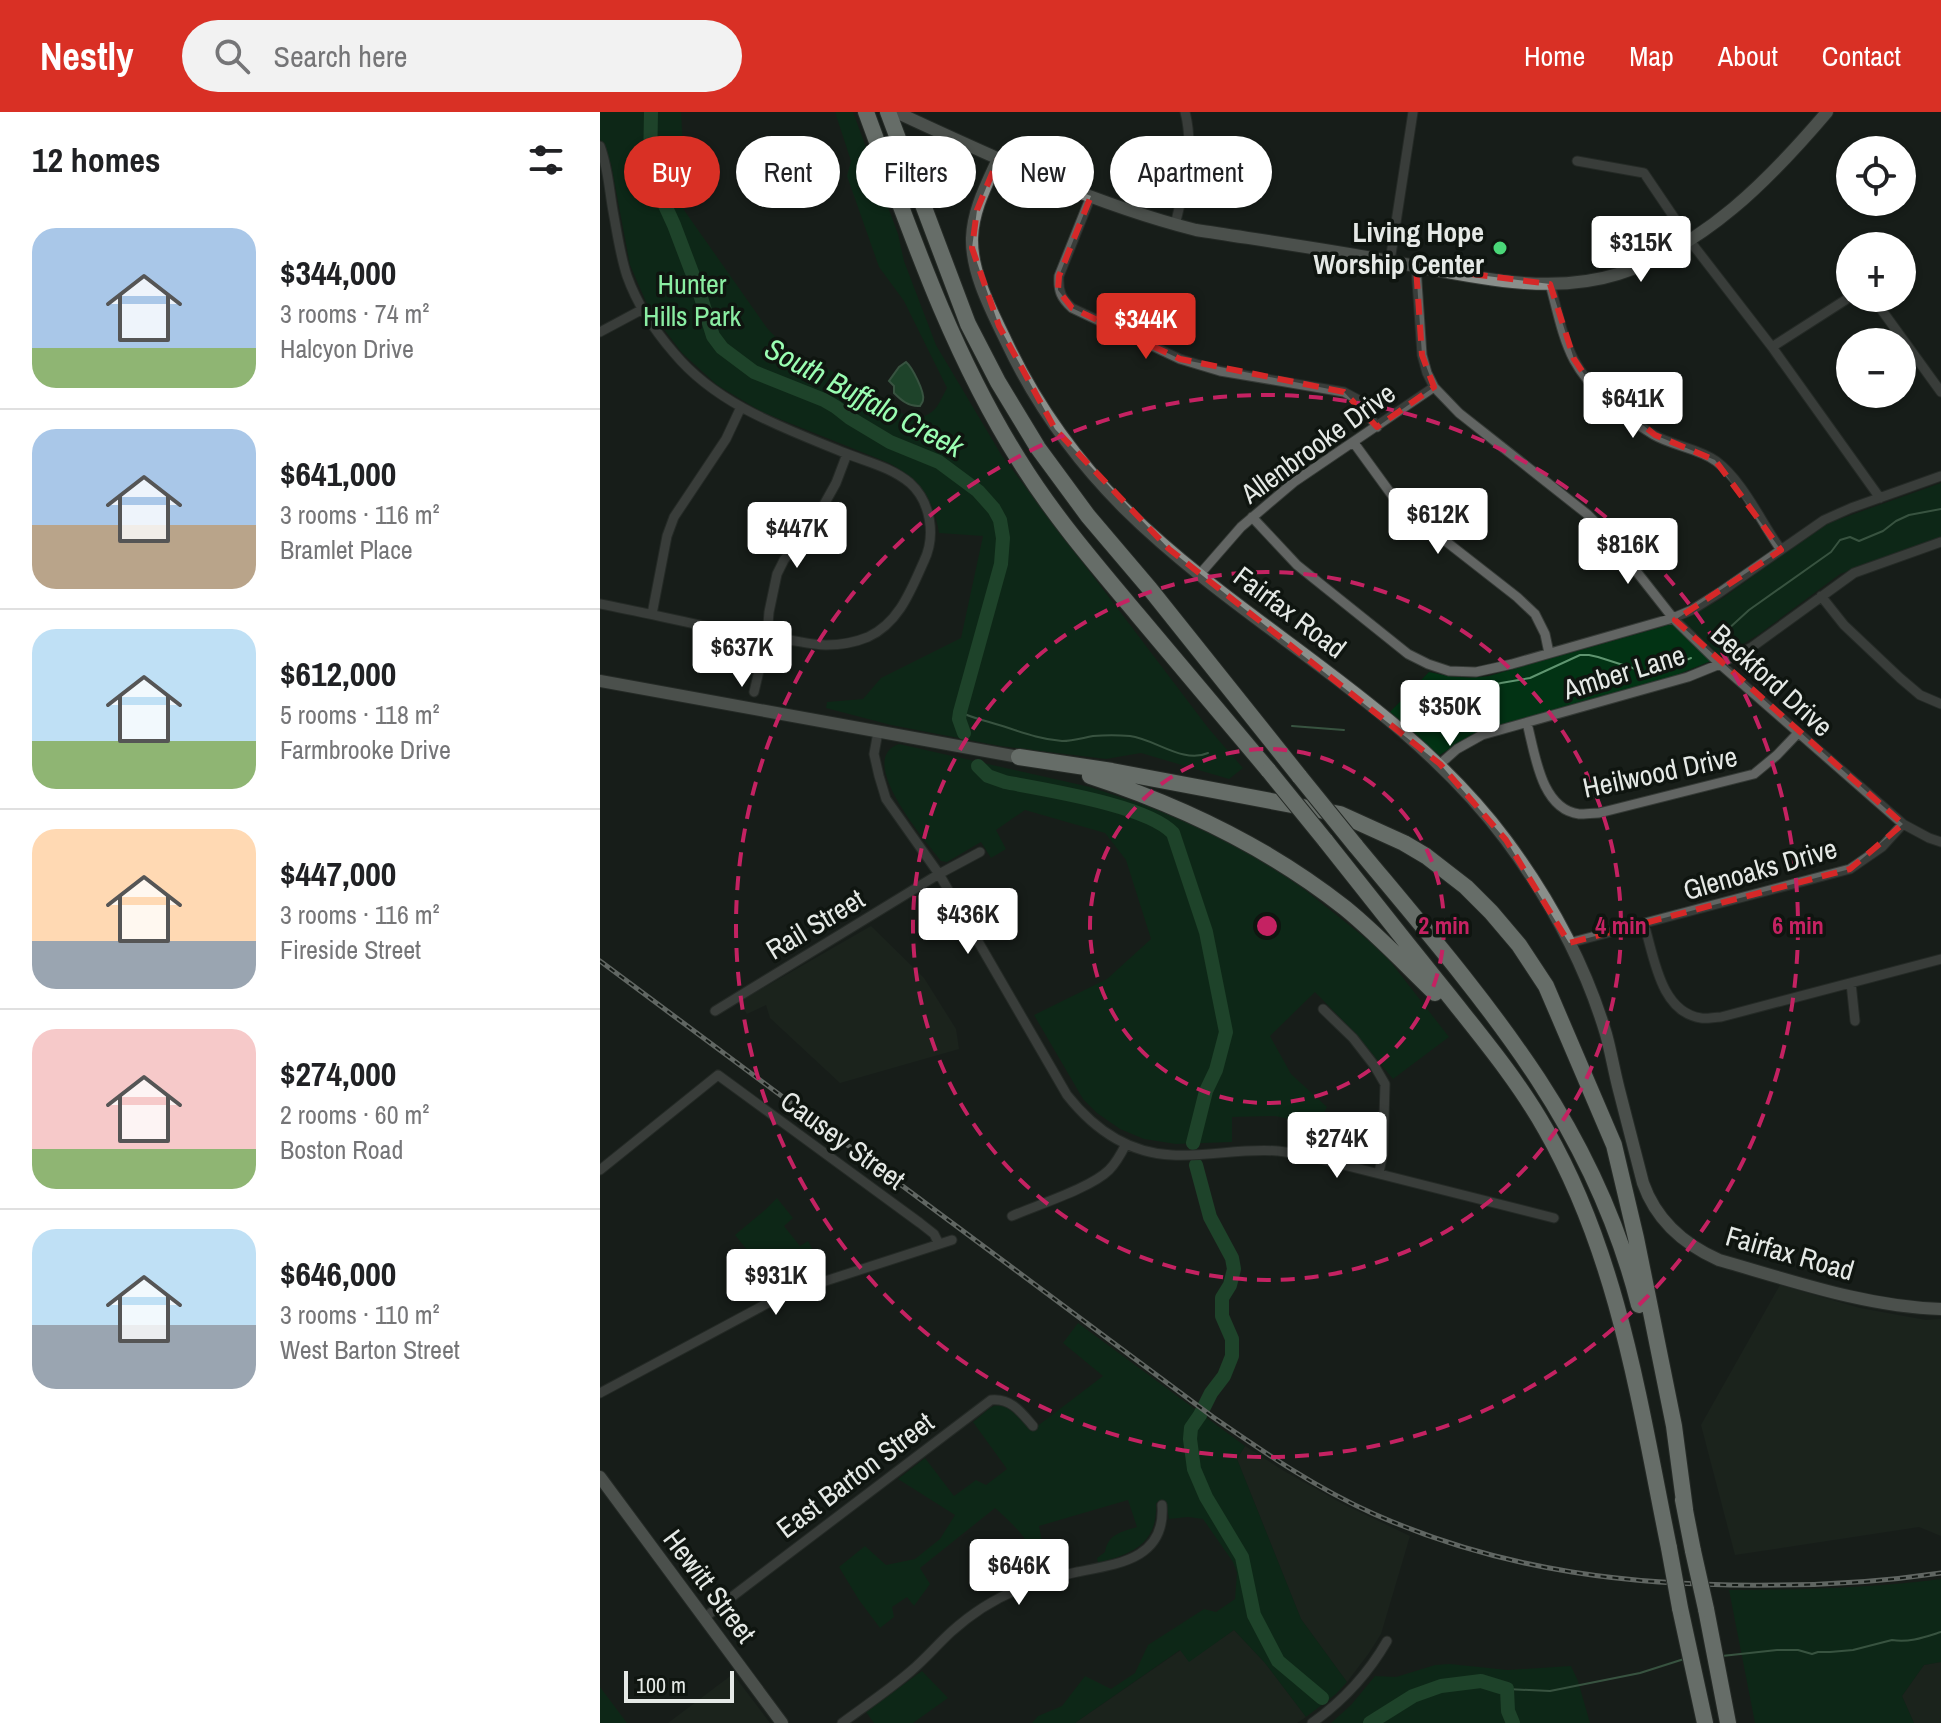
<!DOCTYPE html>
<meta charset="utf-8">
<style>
body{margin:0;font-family:"Archivo Narrow",sans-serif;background:#f2f2f2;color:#202124;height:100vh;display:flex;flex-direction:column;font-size:30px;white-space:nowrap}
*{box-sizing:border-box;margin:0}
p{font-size:26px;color:#757577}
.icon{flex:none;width:44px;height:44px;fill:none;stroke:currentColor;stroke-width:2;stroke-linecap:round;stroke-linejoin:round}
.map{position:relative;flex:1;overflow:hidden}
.side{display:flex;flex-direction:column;background:#fff;width:600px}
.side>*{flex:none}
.top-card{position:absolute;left:24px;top:24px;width:760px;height:72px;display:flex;gap:16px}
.fabs{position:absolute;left:1236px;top:24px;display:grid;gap:16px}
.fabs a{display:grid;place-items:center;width:80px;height:80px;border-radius:50%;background:#fff;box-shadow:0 2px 6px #0004;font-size:40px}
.scale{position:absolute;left:24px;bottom:20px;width:110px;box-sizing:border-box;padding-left:8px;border:4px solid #e5e9e6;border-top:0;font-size:22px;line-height:28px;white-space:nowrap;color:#e5e9e6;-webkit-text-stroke:6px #0f1510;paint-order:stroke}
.price{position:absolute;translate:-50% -68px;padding:0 18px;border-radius:8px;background:#fff;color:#222;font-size:26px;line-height:52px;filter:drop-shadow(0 2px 4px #0008)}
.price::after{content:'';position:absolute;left:50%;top:48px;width:24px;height:18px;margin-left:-12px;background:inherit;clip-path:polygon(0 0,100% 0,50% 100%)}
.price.current{background:#d93025;color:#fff}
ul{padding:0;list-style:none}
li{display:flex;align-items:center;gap:24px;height:200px;padding:0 32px}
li+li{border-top:2px solid #e0e0e0}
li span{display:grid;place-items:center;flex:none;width:224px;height:160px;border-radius:24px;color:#555}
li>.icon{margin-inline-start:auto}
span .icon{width:96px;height:96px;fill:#fffc;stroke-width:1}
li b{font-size:34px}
h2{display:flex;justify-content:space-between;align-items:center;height:96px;padding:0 32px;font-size:34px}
.tag{padding:0 28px;border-radius:36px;background:#fff;box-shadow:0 2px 6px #0004;font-size:28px;line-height:72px}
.tag.current{background:#d93025;color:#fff}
header{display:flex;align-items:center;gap:48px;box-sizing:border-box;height:112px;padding:0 40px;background:#d93025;color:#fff}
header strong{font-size:38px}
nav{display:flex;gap:44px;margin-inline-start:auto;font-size:28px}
.search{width:560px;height:72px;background:#f2f2f2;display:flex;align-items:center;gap:20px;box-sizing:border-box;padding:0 28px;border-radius:44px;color:#757577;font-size:30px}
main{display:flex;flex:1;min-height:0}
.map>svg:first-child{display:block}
.built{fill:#1f2a21}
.green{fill:#023314}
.water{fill:#26713e;stroke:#5f9570;stroke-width:2}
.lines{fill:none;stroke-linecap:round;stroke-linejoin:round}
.stream{stroke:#5f9570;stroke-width:2}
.river{stroke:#26713e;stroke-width:14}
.street-casing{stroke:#353a36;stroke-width:11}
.secondary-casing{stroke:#353a36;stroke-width:14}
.highway-casing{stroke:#353a36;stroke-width:18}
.street{stroke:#626563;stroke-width:9}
.secondary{stroke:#8a8f8b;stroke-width:12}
.highway{stroke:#c6cec7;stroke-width:16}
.rail-casing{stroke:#b9beba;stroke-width:5}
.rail{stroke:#0f1510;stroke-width:2;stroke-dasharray:6;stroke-linecap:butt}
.highway-bridge-casing{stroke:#353a36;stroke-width:18;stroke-linecap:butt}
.highway-bridge{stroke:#c6cec7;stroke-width:16}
.marked{fill:none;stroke:#d62828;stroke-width:6;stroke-dasharray:16 10;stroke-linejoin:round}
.ring{fill:none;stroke:#c42262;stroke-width:4;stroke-dasharray:14 10}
.poi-dot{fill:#4ad778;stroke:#0f1510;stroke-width:3}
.labels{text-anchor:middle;stroke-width:7;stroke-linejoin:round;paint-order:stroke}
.poi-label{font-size:28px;font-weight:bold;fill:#e5e9e6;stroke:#0f1510;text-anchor:end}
.park-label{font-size:28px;fill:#8aeda2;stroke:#0f1510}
.street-label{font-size:28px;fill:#e5e9e6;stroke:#0f1510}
.water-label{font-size:30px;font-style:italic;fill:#9afdb2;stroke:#0f1510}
.centre{fill:#c42262;stroke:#0f1510;stroke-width:4}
.ring-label{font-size:24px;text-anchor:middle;font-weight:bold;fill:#c42262;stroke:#0f1510;stroke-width:7;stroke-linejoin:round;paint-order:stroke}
</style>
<header>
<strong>Nestly</strong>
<div class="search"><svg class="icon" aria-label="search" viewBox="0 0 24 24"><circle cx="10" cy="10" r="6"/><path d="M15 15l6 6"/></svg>Search here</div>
<nav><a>Home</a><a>Map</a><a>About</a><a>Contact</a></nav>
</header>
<main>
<section class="side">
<h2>12 homes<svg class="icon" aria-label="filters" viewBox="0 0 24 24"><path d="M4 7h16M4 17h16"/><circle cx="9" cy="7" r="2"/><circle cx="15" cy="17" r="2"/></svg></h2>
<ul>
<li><span style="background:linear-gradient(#a9c7e8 75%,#8fb573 0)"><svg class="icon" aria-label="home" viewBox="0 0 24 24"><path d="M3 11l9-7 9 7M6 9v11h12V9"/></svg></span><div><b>$344,000</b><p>3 rooms · 74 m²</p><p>Halcyon Drive</p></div></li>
<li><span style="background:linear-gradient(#a9c7e8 60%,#b9a48a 0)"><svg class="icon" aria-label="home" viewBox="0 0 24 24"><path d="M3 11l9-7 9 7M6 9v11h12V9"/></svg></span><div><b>$641,000</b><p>3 rooms · 116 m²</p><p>Bramlet Place</p></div></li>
<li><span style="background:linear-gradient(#bfe0f5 70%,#8fb573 0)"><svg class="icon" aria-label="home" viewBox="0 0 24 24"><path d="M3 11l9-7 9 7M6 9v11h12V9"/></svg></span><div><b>$612,000</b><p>5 rooms · 118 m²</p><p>Farmbrooke Drive</p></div></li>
<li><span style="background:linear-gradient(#ffd9b3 70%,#9aa5b1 0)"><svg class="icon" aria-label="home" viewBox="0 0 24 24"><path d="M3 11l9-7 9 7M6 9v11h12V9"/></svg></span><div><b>$447,000</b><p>3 rooms · 116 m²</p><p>Fireside Street</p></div></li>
<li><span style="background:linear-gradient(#f6c9c9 75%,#8fb573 0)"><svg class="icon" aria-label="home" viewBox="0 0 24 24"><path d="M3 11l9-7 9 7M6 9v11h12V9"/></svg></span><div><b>$274,000</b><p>2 rooms · 60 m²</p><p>Boston Road</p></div></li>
<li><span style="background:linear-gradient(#bfe0f5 60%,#9aa5b1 0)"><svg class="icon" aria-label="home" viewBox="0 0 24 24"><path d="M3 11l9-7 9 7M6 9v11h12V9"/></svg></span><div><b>$646,000</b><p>3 rooms · 110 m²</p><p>West Barton Street</p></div></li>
</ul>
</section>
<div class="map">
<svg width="1341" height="1611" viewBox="0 0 1341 1611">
<rect width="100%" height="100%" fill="#181e19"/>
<path class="built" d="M271 814 324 866 356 917 359 937 240 971 170 906 166 893 147 902 139 890Z
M1180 1173 1260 1196 1326 1208 1341 1207V1424L1319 1415 1135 1443 1101 1313Z
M645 1334 684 1359 743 1392 810 1424 781 1522 769 1541 747 1570 701 1507 637 1347Z
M634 1518 665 1551 706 1605 697 1611H475L581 1538 589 1549Z
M1341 1550V1611H1314L1302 1584 1324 1553Z
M133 1562 170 1611H68Z"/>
<path class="green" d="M0 0H81L84 52 82 85 84 98 167 216 186 236 258 272C285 276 304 324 334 298 339 293 343 283 347 276L304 189 279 155 247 64 251 49 235 0H253L298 122 304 149 336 233 402 344 609 617 643 656 629 667 541 641 506 647 400 634 291 613 226 596 227 590 263 587 281 566 361 526 383 424 339 421C333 384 320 369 289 351L162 300 117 273 82 241 50 199 30 153 11 52 0 27Z
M1341 371V425L1240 462 1158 523 1123 544 1074 564 873 622 838 644 790 600 829 560C850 565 867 567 889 564L1062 515 1088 505 1123 486 1223 413Z
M299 632 490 675 550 695 600 716 652 743 700 774 783 840 849 925 793 967 755 921 715 880 670 924 691 962 727 995 718 1013 675 1004 632 1005V1030L576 1032 544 1027 520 1017 497 1001 483 987 434 903 507 867 551 827 526 748 505 721 425 698 396 718 406 737 391 746 381 730 347 750 341 749C326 729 254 647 299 632Z
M177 1086 193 1106 184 1114 200 1134 208 1129 226 1163 171 1183 152 1144 135 1123 165 1098Z
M478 1211 645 1334 637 1347 701 1507 747 1570 736 1582 706 1605 665 1551 634 1518 589 1550 580 1538 475 1611H432L438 1604 462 1594 485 1564 511 1577 535 1561 548 1533 604 1497 616 1500 635 1487 637 1461 633 1450 603 1407 588 1405 569 1407 566 1389 556 1391C558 1432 532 1442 498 1451L497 1446 505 1440C508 1422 521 1420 537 1415L528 1388 439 1414 448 1461 441 1463C435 1434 417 1415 395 1396L320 1456 330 1472 314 1494 307 1485 292 1495 294 1505 280 1516 259 1488 239 1455 265 1434 286 1453 315 1447 340 1427 355 1403 298 1367 325 1346 354 1384 376 1368 386 1373 407 1357 373 1310C380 1305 387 1297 394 1294 408 1289 422 1310 431 1319L503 1264 463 1231Z
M1341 1467V1550L1324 1553 1302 1584 1314 1611H1155L1129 1478C1200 1478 1270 1476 1341 1467Z
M850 1552 908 1558 971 1554 978 1569 990 1611H731L751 1593 775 1564 796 1565 835 1553Z
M322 1559 348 1586 313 1611H274L266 1600Z
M0 1575 27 1611H0Z"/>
<path class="water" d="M306 250C312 255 325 280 323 288 323 290 321 292 320 294 309 295 301 288 294 281V274L289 269 299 255Z"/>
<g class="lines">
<path class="stream" d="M1114 530 1149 498 1231 440 1240 428 1250 425 1259 429 1283 419 1296 409 1309 403 1341 397
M360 600C370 605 379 607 389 610 414 617 436 627 462 629 473 629 482 626 493 624 504 623 519 623 530 624 555 627 583 652 608 641
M805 600 901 571 930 566 980 543H989L998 545 1045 560 1060 559 1091 546
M692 614 744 618
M1122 1544 1177 1538H1198L1212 1542 1218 1540H1230L1253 1538 1292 1528C1309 1531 1325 1525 1341 1520
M907 1577 950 1579 1040 1561 1084 1547"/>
<path class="river" d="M51 0 50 55 53 67 74 113 99 179 113 224 122 236 154 260 224 288 236 295 250 306 290 330 339 350 378 379 394 397 400 408 403 426 401 452 360 600 359 607 364 621
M378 654 388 664 405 670C445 678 547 693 573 721L606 820 626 920 616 958 606 979 593 1031
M596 1053 610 1105 632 1146 634 1157 630 1173 622 1186V1204L632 1227V1244L624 1264 611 1281 600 1303 591 1316 590 1327 594 1357 606 1385 642 1445 654 1503 678 1549 722 1586
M770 1611 813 1584 841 1574 881 1569 907 1577 908 1599 913 1611"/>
<defs>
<path id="street" d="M0 34C8 55 9 77 13 99 17 120 20 143 27 164 37 192 55 219 74 241 117 293 184 316 245 341 267 350 291 355 310 371 331 390 336 424 324 449 311 478 299 511 268 525 256 530 239 533 226 533 214 533 202 530 190 528 126 521 63 504 0 492
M977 49 1044 61 1090 129 1172 235 1280 386
M491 84 459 164C458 179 461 186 472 196L580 247 620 259 744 280 757 287 777 315
M575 113C584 75 595 39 585 0
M1302 145 1306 141
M790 149 813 0
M816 155 822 243 827 261 834 275 859 301 987 402 1007 422 1073 506 1120 552 1303 712 1329 726 1341 730
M950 172C957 197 962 225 974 248 991 279 1024 305 1054 323 1073 334 1098 336 1116 349 1143 369 1161 410 1181 438
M1273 186 1341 280
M0 220 43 197
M1172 235 1250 185
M754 331 794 386 816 406 917 485 935 502 945 522 949 541
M652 405 697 453 808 542 828 552 849 559 876 560 912 552 1073 506 1092 498 1119 481 1224 408 1251 396 1341 364
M600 462 641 415 694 370 834 275
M1221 484 1244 513 1300 566 1320 583 1341 592
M52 502 67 424 74 405 126 327 141 295
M154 580 167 525 169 500 177 462 184 448 216 407 236 371 247 342
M927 611C935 642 941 697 979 702 986 702 993 701 999 701L1154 662 1177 643 1198 621
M278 620 274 642 279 664 286 687 339 762 467 983C493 1016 528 1041 572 1043 607 1045 642 1036 678 1039 688 1040 698 1042 708 1044L954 1106
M840 652 857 637 882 623 1088 565 1120 552 1152 535 1254 461 1341 430
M1044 812C1054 844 1060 900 1101 906 1107 907 1114 905 1121 905L1341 847
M969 831 1250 757 1282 735 1303 712
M1251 871 1255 909
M723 897 753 926 774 953 785 972 783 1042 779 1060
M115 899 339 762 380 740
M0 1058 118 963 320 1111 334 1122 339 1132
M412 1104C437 1093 491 1076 509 1058 516 1051 521 1042 526 1032
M0 1281 168 1191 210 1174 352 1128
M104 1506 391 1288C411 1286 421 1300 433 1314
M242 1611C265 1594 289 1578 311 1559 325 1547 337 1533 351 1520 372 1501 397 1485 424 1475 441 1468 459 1464 477 1460 518 1452 566 1447 562 1393
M712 1611C743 1589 768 1562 787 1529"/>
<path id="secondary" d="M296 0C393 45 493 92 596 118 660 128 725 137 789 149 862 162 945 185 1018 162 1104 135 1170 67 1227 0
M398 47C387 72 373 97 372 126 371 160 391 198 406 229 436 293 474 346 524 396 644 515 803 590 906 728 949 786 985 852 1006 922 1011 940 1014 959 1019 978 1027 1009 1035 1040 1043 1071 1056 1108 1083 1132 1119 1148 1190 1168 1266 1195 1341 1197
M0 569 419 645
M0 1365 182 1611"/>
<path id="highway" d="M266 0C310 119 351 240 419 348 453 403 495 452 537 502 581 554 625 607 669 659
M288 0 368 212 398 270 438 336 488 404 550 477 700 665
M419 645 512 659 740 702 804 731 826 744 866 775 891 800 919 833 946 874 1014 1033 1036 1126 1074 1314 1085 1397
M490 664C582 694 669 736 745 796 777 822 806 853 835 881
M725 728C766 780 808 833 850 885 884 928 919 970 946 1018 1019 1146 1040 1294 1069 1436
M755 733C818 809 884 885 938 967 983 1036 1019 1114 1039 1193
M1083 1388 1093 1439
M1080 1496 1105 1611
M1106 1497 1128 1611"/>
</defs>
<use href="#street" class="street-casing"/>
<use href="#secondary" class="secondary-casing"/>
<use href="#highway" class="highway-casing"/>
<use href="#street" class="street"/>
<use href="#secondary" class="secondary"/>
<use href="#highway" class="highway"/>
<defs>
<path id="rail" d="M0 849 613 1305C665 1341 716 1376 774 1402 905 1460 1036 1475 1178 1473 1232 1473 1287 1469 1341 1461"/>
</defs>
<use href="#rail" class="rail-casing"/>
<use href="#rail" class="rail"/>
<defs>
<path id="highway-bridge" d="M669 659 725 728
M700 665 755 733
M1069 1436 1080 1496
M1093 1439 1106 1497"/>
</defs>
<use href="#highway-bridge" class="highway-bridge-casing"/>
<use href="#highway-bridge" class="highway-bridge"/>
</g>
<path d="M0 0H1341V1611H0ZM398 47 491 84 459 164 458 178 472 196 580 247 744 280 777 315 834 275 822 243 816 155 950 172 974 247 988 268 1055 323 1115 348 1181 438 1075 508 1303 712 1250 757 969 831 906 728 840 652 569 437 455 317 399 214 372 136 377 98Z" fill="#181e19" fill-opacity=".55" fill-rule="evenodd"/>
<path class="marked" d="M398 47 491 84 459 164 458 178 472 196 580 247 744 280 777 315 834 275 822 243 816 155 950 172 974 247 988 268 1055 323 1115 348 1181 438 1075 508 1303 712 1250 757 969 831 906 728 840 652 569 437 455 317 399 214 372 136 377 98Z"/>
<g class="ring">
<circle cx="667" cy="814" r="177"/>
<circle cx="667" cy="814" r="354"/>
<circle cx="667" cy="814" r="531"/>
</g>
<circle class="poi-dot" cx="900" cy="136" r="8"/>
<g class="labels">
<g class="poi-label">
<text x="884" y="130">Living Hope<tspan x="884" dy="32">Worship Center</tspan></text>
</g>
<g class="park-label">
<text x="92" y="182">Hunter<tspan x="92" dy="32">Hills Park</tspan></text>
</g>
<g class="street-label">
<text transform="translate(718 331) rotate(-36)" y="10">Allenbrooke Drive</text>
<text transform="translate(690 500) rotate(37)" y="10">Fairfax Road</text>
<text transform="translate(1024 560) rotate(-17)" y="10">Amber Lane</text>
<text transform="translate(1172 568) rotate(42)" y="10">Beckford Drive</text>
<text transform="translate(1060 660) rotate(-12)" y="10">Heilwood Drive</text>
<text transform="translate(1160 757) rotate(-16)" y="10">Glenoaks Drive</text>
<text transform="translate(215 812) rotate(-31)" y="10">Rail Street</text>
<text transform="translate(243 1028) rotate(36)" y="10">Causey Street</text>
<text transform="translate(1190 1141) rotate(16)" y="10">Fairfax Road</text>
<text transform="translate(255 1363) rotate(-37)" y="10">East Barton Street</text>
<text transform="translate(110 1474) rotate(53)" y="10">Hewitt Street</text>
</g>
<g class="water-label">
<text transform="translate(264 286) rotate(28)" y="10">South Buffalo Creek</text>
</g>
</g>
<circle cx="667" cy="814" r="12" class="centre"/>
<g class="ring-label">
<text x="844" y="822">2 min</text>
<text x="1021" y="822">4 min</text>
<text x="1198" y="822">6 min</text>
</g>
</svg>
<div class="fabs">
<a><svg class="icon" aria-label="locate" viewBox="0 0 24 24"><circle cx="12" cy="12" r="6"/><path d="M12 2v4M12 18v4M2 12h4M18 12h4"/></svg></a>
<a>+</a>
<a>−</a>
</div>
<div class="scale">100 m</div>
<b class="price" style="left:1041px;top:172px">$315K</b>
<b class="price current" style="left:546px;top:249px">$344K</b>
<b class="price" style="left:1033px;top:328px">$641K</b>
<b class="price" style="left:838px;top:444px">$612K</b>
<b class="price" style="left:197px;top:458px">$447K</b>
<b class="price" style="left:1028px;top:474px">$816K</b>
<b class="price" style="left:142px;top:577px">$637K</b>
<b class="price" style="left:850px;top:636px">$350K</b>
<b class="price" style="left:368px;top:844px">$436K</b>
<b class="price" style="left:737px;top:1068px">$274K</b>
<b class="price" style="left:176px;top:1205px">$931K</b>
<b class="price" style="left:419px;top:1495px">$646K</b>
<div class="top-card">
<a class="tag current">Buy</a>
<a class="tag">Rent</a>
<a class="tag">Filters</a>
<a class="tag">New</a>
<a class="tag">Apartment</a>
</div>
</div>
</main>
